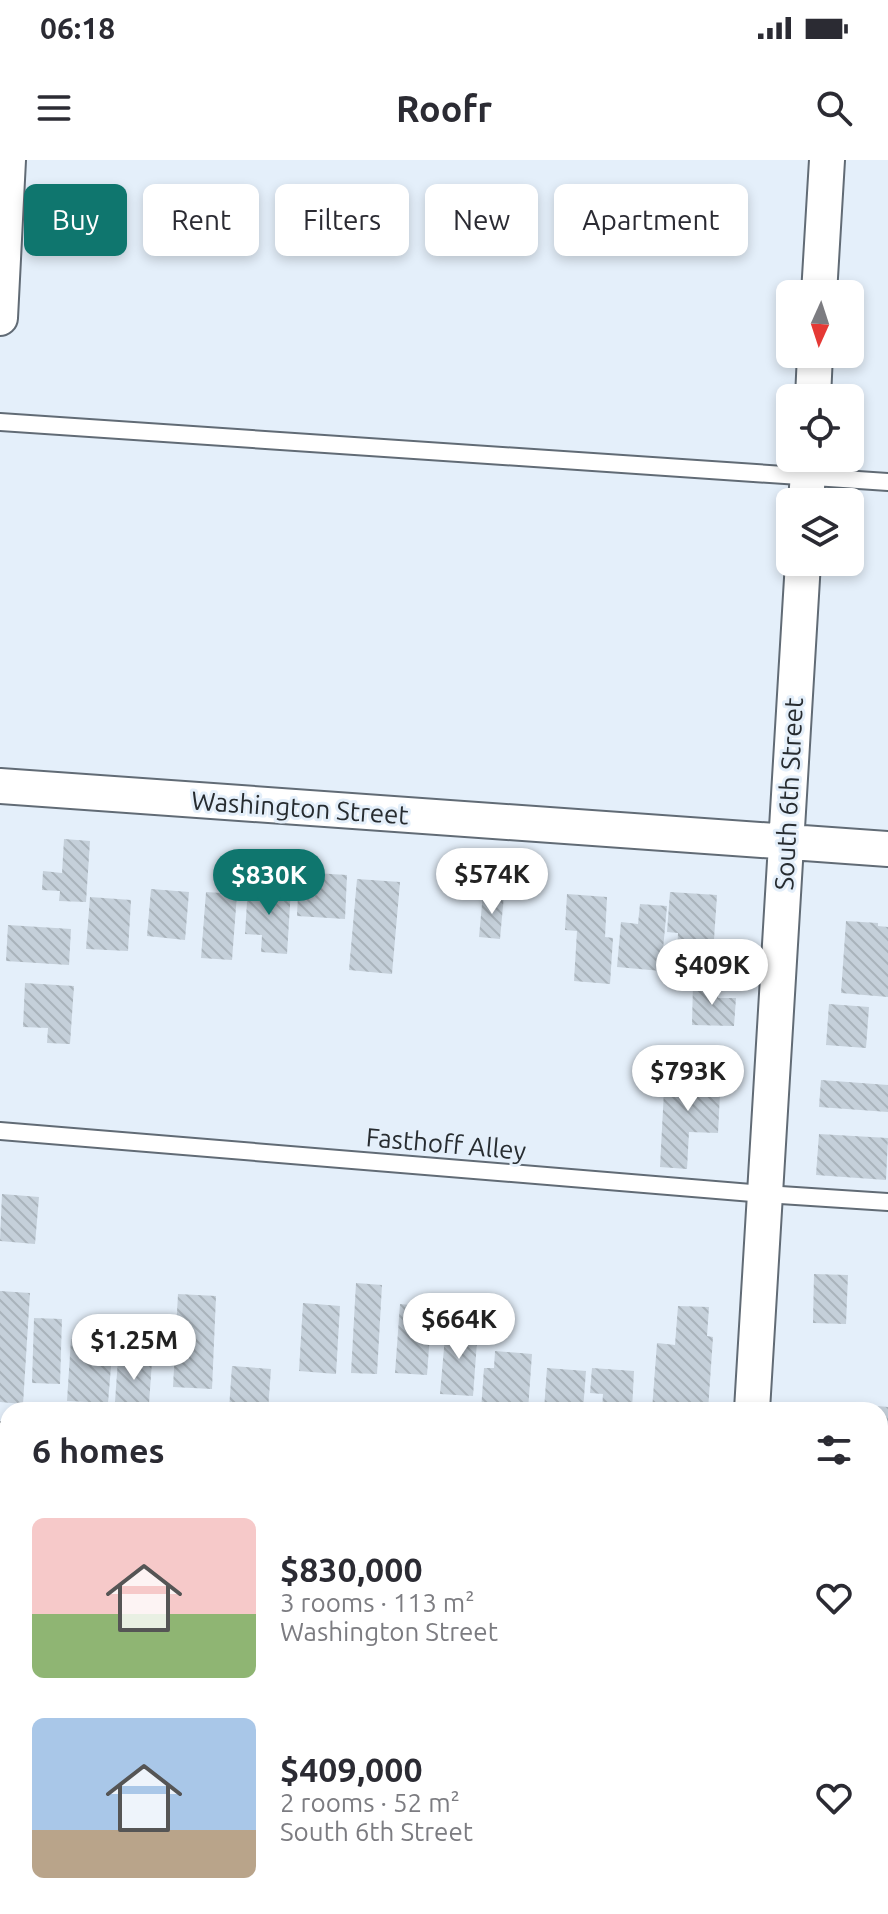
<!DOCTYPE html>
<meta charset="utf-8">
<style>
body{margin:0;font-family:Ubuntu,sans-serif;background:#f7f7f7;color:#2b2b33;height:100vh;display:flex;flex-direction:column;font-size:30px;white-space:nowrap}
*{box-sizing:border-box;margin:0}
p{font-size:26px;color:#7c7c81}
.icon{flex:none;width:44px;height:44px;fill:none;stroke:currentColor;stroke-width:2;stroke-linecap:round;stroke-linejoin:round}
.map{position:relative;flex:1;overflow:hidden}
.side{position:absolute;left:0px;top:1242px;width:888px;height:512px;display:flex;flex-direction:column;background:#fff;border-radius:24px 24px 0 0;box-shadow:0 4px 12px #0003}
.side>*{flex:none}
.guide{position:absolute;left:24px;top:24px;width:840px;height:72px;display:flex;gap:16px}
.needle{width:52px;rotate:183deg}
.fabs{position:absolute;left:776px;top:120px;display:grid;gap:16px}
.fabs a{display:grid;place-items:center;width:88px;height:88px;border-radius:12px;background:#fff;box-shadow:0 4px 12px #0003;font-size:40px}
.price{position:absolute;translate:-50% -68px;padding:0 18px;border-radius:28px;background:#fff;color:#222;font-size:26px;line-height:52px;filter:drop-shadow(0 2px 4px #0008)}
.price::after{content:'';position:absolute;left:50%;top:48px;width:24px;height:18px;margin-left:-12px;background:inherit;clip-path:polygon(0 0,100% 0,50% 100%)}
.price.on{background:#0f766e;color:#fff}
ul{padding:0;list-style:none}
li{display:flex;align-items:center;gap:24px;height:200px;padding:0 32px}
li span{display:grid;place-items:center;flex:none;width:224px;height:160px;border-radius:12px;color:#555}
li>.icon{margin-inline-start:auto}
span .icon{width:96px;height:96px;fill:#fffc;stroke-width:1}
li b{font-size:34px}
h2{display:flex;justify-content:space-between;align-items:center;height:96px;padding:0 32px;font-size:34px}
.tag{padding:0 28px;border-radius:12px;background:#fff;box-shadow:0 4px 12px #0003;font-size:28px;line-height:72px}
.tag.on{background:#0f766e;color:#fff}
.status{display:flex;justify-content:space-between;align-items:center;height:56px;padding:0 40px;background:#fff;direction:ltr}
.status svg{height:22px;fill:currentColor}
header{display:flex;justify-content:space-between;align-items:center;height:104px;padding:0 32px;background:#fff;font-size:36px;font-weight:700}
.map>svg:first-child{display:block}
.building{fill:url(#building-back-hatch)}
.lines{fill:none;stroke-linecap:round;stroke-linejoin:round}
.lane-casing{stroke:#616b75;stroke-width:20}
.street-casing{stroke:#616b75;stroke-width:38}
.lane{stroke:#fff;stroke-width:16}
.street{stroke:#fff;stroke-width:34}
.labels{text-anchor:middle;stroke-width:6;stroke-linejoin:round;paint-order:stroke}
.street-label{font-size:26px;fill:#272c30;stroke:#e4effa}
</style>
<div class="status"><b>06:18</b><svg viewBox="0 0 49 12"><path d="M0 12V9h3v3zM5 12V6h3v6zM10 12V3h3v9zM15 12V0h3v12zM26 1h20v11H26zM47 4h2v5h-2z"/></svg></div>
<header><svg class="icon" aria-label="menu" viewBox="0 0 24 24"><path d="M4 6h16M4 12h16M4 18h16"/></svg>Roofr<svg class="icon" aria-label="search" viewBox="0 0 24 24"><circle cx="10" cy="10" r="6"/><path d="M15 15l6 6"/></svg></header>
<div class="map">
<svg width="888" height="1754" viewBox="0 0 888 1754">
<defs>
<pattern id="building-back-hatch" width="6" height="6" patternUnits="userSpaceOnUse" patternTransform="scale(2)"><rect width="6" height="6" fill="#c5d0da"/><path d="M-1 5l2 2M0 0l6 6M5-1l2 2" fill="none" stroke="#a9b3bb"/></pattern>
</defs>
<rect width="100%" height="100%" fill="#e4effa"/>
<path class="building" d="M64 679 90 681 86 742 59 741 60 731 42 730 43 711 62 713Z
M299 712 347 715 345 759 297 756Z
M357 719 400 722 392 814 349 810Z
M248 726 291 729 287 794 261 792 262 775 245 774Z
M151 729 189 732 185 780 147 776Z
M206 732 237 734 232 800 201 798Z
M670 732 717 735 713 794 677 792 678 773 667 772Z
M483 733 504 735 500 779 479 777Z
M567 734 607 737 605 777 613 778 610 824 574 821 577 771 565 770Z
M90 737 131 740 128 791 86 789Z
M640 744 667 746 661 811 617 807 621 762 638 764Z
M846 761 878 763V766L888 767V837L841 833Z
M8 765 71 769 69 805 6 801Z
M25 823 74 826 70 884 47 883 48 868 23 867Z
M693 823 718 824V838H736L734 866 692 865Z
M829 844 869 847 866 888 826 885Z
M665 911 721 914 718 973 689 972 687 1009 660 1007Z
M821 920 888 925V952L819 947Z
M819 974 888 978 886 1020 816 1015Z
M2 1034 39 1037 35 1084 0 1081Z
M814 1114 848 1115 846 1164 813 1163Z
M356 1123 382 1125 377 1214 351 1213Z
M0 1131 30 1133 23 1244 0 1242Z
M178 1134 216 1136 212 1229 173 1227Z
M303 1143 340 1146 336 1214 299 1211Z
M400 1144 432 1147 427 1215 395 1213Z
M678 1146 709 1147 707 1176 713 1177 708 1250H652L657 1183 675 1185Z
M34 1158 62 1159 60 1224 32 1223Z
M446 1165 478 1168 473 1236 440 1234Z
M71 1179 113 1182 108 1243 67 1241Z
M495 1191 532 1194 528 1250H481L484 1208H494Z
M118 1199 152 1201 149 1244 115 1242Z
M232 1206 271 1209 268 1250 229 1249Z
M547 1208 586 1211 583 1250H544Z
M592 1208 634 1211 632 1250H602L603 1234 590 1233Z
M877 1246 888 1247V1323L880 1322V1250H877Z
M0 1570 8 1571V1604L0 1603Z
M0 1721H8V1746H27L26 1754 0 1753Z"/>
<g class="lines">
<defs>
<path id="lane" d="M0 262 888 322
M0 971 765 1034 888 1042
M0 1640H8
M880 1698H888"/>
<path id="street" d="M819 134 827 0
M0 158 8 0
M813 238 815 194
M806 342 809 298
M0 626 888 689
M752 1250 803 402
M0 1280H8
M0 1375H8
M880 1385H888
M722 1754 723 1746"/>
</defs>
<use href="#lane" class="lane-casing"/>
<use href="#street" class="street-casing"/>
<use href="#lane" class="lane"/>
<use href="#street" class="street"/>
</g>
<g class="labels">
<g class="street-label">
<text transform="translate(789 634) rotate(-87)" y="9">South 6th Street</text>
<text transform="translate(300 648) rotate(4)" y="9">Washington Street</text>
<text transform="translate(446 984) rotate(5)" y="9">Fasthoff Alley</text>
</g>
</g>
</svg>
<div class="fabs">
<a><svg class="needle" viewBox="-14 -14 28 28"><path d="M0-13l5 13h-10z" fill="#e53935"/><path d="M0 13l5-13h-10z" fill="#7c7c81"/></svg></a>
<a><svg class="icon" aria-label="locate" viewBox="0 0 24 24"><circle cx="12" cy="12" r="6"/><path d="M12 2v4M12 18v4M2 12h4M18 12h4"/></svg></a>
<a><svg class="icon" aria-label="layers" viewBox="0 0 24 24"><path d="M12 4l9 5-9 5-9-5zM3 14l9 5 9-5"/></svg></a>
</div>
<b class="price" style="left:492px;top:756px">$574K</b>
<b class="price on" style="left:269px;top:757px">$830K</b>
<b class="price" style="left:712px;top:847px">$409K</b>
<b class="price" style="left:688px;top:953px">$793K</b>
<b class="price" style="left:459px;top:1201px">$664K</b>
<b class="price" style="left:134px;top:1222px">$1.25M</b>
<div class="guide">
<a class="tag on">Buy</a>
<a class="tag">Rent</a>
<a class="tag">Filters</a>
<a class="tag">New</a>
<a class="tag">Apartment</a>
</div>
<section class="side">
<h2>6 homes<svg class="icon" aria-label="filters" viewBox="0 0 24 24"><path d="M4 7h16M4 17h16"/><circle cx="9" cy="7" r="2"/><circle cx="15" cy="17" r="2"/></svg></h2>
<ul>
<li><span style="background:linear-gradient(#f6c9c9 60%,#8fb573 0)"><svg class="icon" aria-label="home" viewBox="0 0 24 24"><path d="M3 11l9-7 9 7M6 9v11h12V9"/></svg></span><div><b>$830,000</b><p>3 rooms · 113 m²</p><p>Washington Street</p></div><svg class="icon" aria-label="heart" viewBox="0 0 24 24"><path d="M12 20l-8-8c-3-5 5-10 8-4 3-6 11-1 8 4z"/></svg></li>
<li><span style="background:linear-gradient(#a9c7e8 70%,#b9a48a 0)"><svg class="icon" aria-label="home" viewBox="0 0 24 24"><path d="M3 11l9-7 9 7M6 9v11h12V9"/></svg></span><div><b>$409,000</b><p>2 rooms · 52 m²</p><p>South 6th Street</p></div><svg class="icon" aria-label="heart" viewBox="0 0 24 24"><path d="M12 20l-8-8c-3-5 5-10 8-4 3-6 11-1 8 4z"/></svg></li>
</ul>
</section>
</div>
